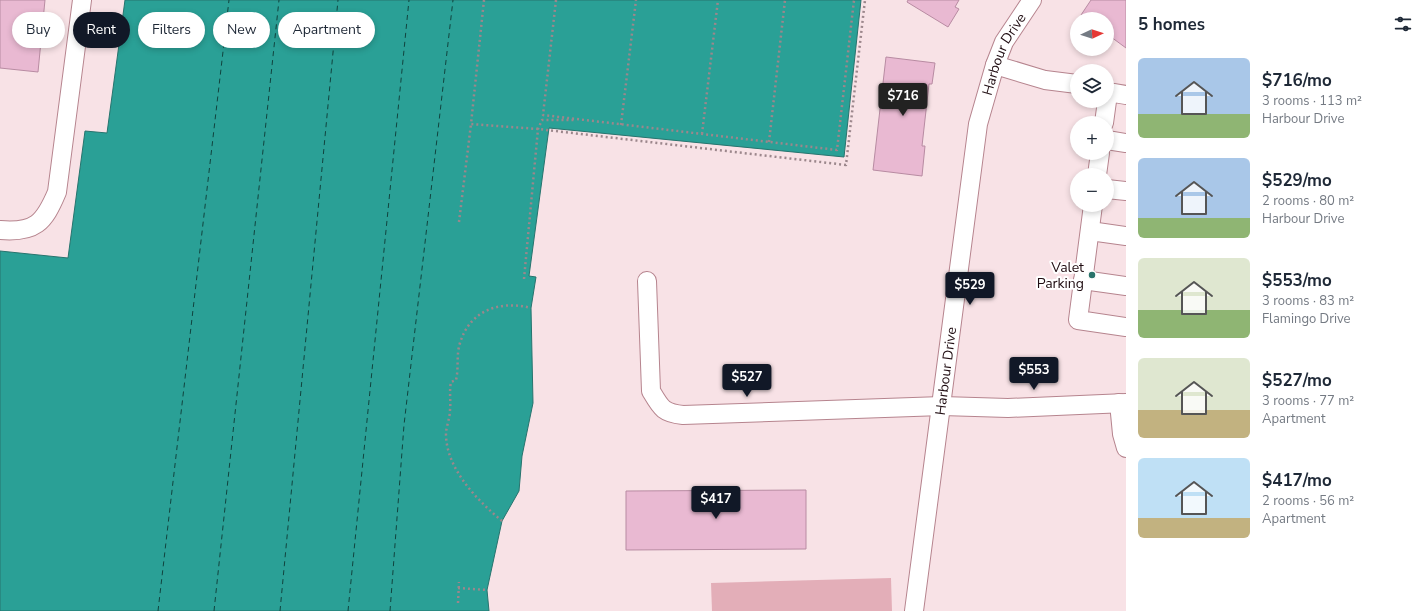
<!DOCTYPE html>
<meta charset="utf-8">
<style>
body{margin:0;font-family:"Nunito Sans",sans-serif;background:#f2f2f3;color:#1f2937;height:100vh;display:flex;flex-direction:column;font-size:15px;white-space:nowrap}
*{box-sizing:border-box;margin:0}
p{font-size:13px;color:#747a83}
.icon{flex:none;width:22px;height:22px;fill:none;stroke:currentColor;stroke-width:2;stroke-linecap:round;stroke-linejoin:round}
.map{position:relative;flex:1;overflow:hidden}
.drawer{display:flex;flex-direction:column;background:#fff;width:300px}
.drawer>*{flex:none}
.top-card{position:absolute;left:12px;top:12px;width:380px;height:36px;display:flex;gap:8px}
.needle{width:26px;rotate:86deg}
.fabs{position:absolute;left:1070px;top:12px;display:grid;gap:8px}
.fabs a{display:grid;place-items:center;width:44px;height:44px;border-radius:50%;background:#fff;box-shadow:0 2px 6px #0003;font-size:20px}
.price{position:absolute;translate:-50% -34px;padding:0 9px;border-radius:4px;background:#111827;color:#fff;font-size:13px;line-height:26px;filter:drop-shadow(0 1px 2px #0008)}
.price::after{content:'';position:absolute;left:50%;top:24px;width:12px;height:9px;margin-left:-6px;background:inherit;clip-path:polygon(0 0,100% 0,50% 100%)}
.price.active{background:#222;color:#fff}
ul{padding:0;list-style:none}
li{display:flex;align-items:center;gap:12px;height:100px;padding:0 12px}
li span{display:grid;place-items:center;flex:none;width:112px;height:80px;border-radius:6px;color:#555}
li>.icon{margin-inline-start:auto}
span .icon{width:48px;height:48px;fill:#fffc;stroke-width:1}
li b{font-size:17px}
h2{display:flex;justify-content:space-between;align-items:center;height:48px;padding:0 12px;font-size:17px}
.pill{padding:0 14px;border-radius:18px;background:#fff;box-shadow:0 2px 6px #0003;font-size:14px;line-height:36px}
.pill.active{background:#111827;color:#fff}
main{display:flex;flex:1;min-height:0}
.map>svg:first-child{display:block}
.green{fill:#e3aeb8}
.water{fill:#2aa096;stroke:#27746e}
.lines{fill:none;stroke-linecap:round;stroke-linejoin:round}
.ferry{stroke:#10433e;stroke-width:1;stroke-dasharray:5 4;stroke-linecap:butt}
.building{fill:#e9b9d2;stroke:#b88ba2}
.minor-casing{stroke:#b6848e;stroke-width:20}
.path{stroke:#9c878c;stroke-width:2.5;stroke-dasharray:2 3;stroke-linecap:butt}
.minor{stroke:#fff;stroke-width:18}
.poi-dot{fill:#2a736b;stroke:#fff;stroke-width:1.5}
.labels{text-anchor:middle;stroke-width:4;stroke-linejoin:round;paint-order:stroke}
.street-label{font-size:14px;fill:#200d12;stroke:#fff}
.poi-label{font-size:14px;fill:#200d12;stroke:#fff;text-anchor:end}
</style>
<main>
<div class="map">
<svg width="1126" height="611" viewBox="0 0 1126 611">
<rect width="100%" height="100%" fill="#f8e2e6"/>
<path class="green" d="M891 578 892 611H712L711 583Z"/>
<path class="water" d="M125 0H861L844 157 549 128 529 276 536 277 531 308 533 403 522 456 519 491 502 521 487 590 489 611H0V251L68 258 85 131 107 133Z"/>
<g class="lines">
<path class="ferry" d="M158 611 229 0
M214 611 279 0
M280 611 338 0
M348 611 409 0
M390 611 404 425 453 0"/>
</g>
<path class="building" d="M0 0H45L38 72 0 68Z
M908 0H959L955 7 959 9 948 27 907 2Z
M1091 0H1126V48L1107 34V19H1087L1081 15Z
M886 57 935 63 932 84H929L922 146H925L922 176 873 170Z
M806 490V549L626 550V491Z"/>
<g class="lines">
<defs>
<g id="minor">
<path d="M995 65 1045 80 1077 84"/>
<path d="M1107 100 1108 92 1126 95"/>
<path d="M1104 123 1107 101"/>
<path d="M1107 140 1126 143"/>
<path d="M1097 175 1100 153"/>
<path d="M1107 189 1126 191"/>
<path d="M1093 205 1078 320 1126 327"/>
<path d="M0 230C35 233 44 223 57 192L82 0"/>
<path d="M1090 231 1126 236"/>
<path d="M1083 280 1126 286"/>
<path d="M647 281 651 391C661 408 663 413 683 415L942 406 1008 408 1126 403"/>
<path d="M1119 403 1122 434 1126 448"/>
<path id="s1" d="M914 611 978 124 995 65 1004 42 1032 0"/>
</g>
</defs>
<use href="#minor" class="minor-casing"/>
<path class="path" d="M484 0 471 124 538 129 846 165 865 0
M556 0 543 115 837 150 854 0
M621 125 636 0
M702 134 718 0
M769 142 785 0
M459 222 471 124
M524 279 538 129 542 120H574
M502 521C477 500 445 468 446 432 447 425 450 417 450 410 451 401 449 392 451 382L456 380C459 368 456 355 460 343 470 310 500 300 531 308
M458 588 487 590
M458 603 459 582"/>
<use href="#minor" class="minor"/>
</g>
<circle class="poi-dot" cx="1092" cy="275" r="4"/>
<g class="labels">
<g class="street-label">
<text dy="5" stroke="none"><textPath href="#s1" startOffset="566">Harbour Drive</textPath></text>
<text dy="5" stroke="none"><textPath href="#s1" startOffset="242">Harbour Drive</textPath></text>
</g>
<g class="poi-label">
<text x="1084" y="272">Valet<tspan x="1084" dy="16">Parking</tspan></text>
</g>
</g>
</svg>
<div class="fabs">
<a><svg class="needle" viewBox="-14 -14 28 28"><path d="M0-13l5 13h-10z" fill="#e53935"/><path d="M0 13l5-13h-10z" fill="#747a83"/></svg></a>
<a><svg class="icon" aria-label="layers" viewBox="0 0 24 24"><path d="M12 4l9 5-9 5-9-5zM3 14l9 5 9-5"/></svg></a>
<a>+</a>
<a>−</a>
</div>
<b class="price active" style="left:903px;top:117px">$716</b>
<b class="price" style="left:970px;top:306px">$529</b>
<b class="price" style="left:1034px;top:391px">$553</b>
<b class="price" style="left:747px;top:398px">$527</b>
<b class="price" style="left:716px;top:520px">$417</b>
<div class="top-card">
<a class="pill">Buy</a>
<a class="pill active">Rent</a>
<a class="pill">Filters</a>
<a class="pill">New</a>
<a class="pill">Apartment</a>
</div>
</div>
<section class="drawer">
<h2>5 homes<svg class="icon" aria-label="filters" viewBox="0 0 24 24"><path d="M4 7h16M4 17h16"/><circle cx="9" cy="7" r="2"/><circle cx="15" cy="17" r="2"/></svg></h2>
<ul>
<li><span style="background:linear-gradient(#a9c7e8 70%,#8fb573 0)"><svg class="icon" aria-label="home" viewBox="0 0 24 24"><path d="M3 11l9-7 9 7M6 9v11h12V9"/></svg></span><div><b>$716/mo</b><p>3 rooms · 113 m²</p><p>Harbour Drive</p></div></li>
<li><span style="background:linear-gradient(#a9c7e8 75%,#8fb573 0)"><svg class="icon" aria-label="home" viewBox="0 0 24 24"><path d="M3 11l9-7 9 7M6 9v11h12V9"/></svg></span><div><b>$529/mo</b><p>2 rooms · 80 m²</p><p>Harbour Drive</p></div></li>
<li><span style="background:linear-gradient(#dfe7d0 65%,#8fb573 0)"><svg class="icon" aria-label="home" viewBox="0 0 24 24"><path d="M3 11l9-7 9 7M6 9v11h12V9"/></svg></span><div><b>$553/mo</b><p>3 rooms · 83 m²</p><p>Flamingo Drive</p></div></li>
<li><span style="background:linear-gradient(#dfe7d0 65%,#c2b280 0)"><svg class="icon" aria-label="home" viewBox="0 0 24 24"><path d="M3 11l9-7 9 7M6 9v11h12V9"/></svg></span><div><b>$527/mo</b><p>3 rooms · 77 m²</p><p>Apartment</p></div></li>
<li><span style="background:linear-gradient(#bfe0f5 75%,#c2b280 0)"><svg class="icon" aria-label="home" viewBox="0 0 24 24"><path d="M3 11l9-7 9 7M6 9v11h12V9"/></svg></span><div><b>$417/mo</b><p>2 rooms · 56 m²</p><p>Apartment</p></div></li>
</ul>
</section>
</main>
